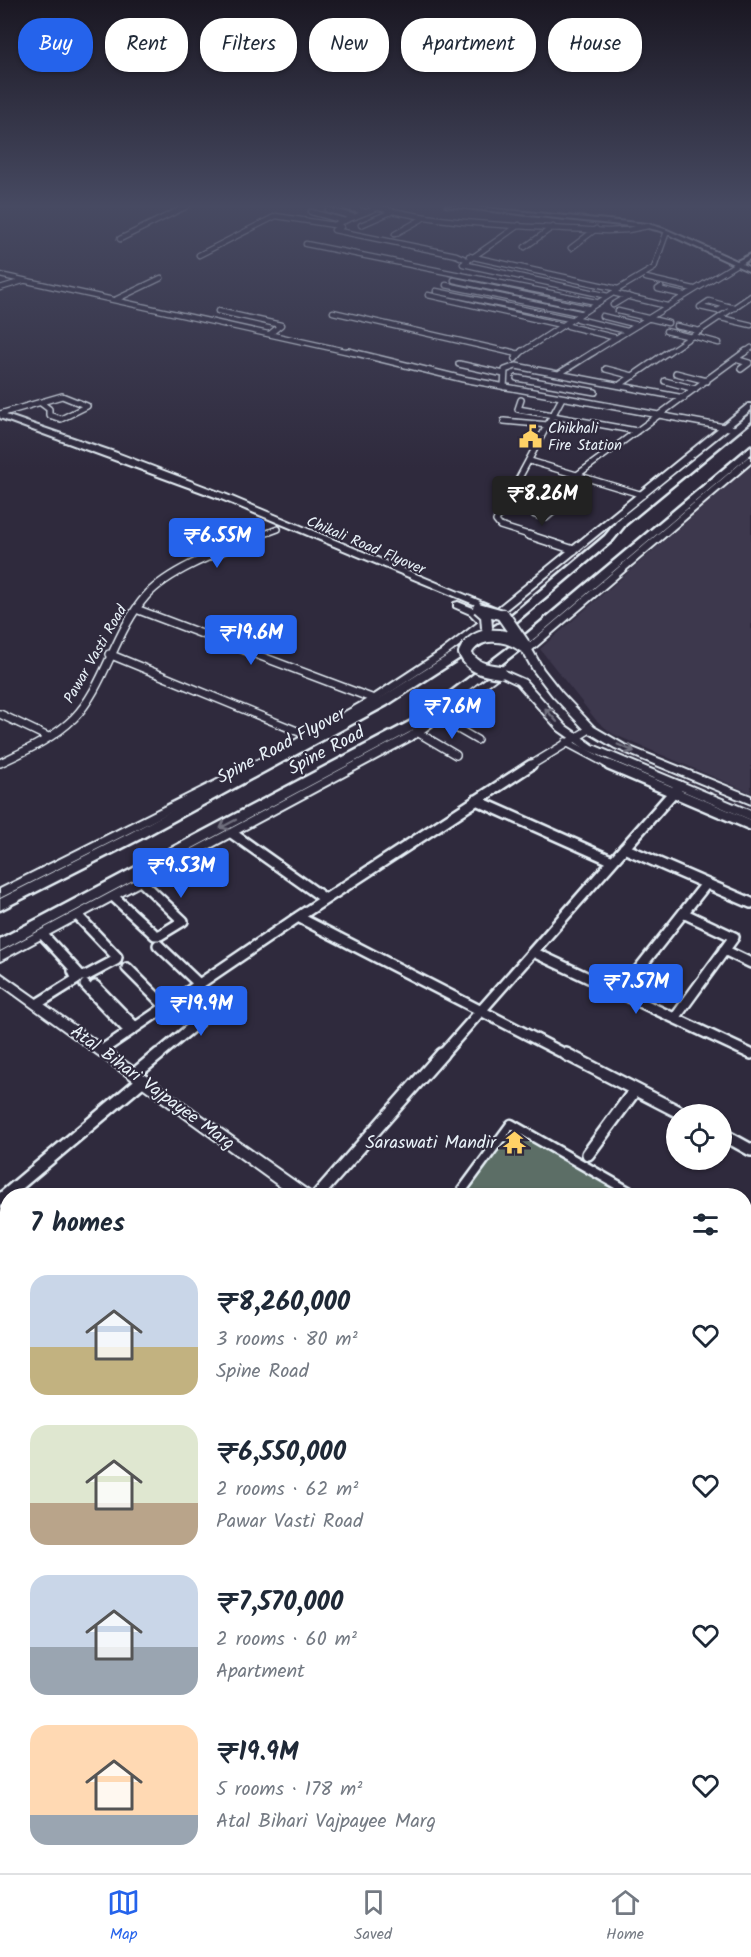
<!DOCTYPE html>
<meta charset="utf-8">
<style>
body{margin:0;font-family:Kalam,sans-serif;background:#f6f6f7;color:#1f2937;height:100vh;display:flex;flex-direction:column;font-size:22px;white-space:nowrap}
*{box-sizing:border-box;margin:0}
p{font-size:20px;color:#747a83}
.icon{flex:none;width:33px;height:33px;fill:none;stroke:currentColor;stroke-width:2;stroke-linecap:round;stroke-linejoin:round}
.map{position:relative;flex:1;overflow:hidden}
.drawer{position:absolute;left:0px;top:1188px;width:752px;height:686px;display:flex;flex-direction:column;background:#fff;border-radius:24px 24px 0 0;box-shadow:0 2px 4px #0004}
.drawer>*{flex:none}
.hud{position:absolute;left:18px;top:18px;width:716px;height:54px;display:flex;gap:12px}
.buttons{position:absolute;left:666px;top:1104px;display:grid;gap:12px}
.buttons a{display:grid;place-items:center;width:66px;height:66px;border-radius:50%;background:#fff;box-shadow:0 2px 4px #0004;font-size:30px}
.price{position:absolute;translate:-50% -51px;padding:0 14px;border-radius:6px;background:#2563eb;color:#fff;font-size:20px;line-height:39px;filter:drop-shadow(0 2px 3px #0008)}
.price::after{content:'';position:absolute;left:50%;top:36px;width:18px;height:14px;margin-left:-9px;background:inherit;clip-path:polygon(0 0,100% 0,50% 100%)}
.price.selected{background:#222;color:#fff}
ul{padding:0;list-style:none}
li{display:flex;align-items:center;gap:18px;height:150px;padding:0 30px}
li span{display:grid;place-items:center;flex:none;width:168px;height:120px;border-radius:18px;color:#555}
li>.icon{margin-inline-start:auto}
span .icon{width:72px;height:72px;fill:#fffc;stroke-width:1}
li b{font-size:26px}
h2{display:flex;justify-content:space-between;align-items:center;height:72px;padding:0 30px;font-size:26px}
.pill{padding:0 21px;border-radius:24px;background:#fff;box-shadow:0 2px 4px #0004;font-size:21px;line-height:54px}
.pill.selected{background:#2563eb;color:#fff}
.tab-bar{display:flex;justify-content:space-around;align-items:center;height:84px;border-top:2px solid #e0e1e3;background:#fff;font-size:16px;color:#747a83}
.tab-bar a{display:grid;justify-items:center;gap:3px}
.tab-bar .selected{color:#2563eb}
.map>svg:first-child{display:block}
.built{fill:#3e384e}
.green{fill:#5b6e66;stroke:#a2b0af;stroke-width:1.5}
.water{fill:#496272;stroke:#899ba8;stroke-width:1.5}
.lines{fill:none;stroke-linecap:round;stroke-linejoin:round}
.pedestrian-casing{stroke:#e8f1f8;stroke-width:13}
.minor-far5-casing{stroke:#e8f1f8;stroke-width:7}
.minor-far4-casing{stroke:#e8f1f8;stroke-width:8}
.minor-far3-casing{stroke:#e8f1f8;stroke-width:10}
.minor-far2-casing{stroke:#e8f1f8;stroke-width:14}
.minor-far1-casing{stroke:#e8f1f8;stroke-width:16}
.minor-casing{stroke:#e8f1f8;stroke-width:18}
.tertiary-casing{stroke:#e8f1f8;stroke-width:4}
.secondary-casing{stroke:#e8f1f8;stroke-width:4}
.primary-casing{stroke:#e8f1f8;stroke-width:5}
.pedestrian{stroke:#2f2a3d;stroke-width:8}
.minor-far5{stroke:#2f2a3d;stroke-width:4.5}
.minor-far4{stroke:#2f2a3d;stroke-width:5}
.minor-far3{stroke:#2f2a3d;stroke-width:7}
.minor-far2{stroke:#2f2a3d;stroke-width:9}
.minor-far1{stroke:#2f2a3d;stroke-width:11}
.minor{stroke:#2f2a3d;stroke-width:14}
.tertiary{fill:#2f2a3d;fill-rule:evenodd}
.secondary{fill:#2f2a3d;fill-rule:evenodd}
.primary{fill:#2f2a3d;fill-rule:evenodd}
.secondary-bridge-casing{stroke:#e8f1f8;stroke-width:14;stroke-linecap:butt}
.primary-bridge-casing{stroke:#e8f1f8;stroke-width:16;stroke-linecap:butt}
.secondary-bridge{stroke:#2f2a3d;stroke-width:10}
.primary-bridge{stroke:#2f2a3d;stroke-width:12}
.oneway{stroke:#70707e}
.labels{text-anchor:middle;stroke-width:4.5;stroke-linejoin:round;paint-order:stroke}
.far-poi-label{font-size:15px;fill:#e8f1f8;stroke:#2f2a3d;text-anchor:start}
.far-street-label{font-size:15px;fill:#e8f1f8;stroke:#2f2a3d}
.street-label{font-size:18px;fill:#e8f1f8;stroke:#2f2a3d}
.poi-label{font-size:18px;fill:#e8f1f8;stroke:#2f2a3d;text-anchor:end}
</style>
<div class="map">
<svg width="751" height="1873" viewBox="0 0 751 1873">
<rect width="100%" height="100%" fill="#2f2a3d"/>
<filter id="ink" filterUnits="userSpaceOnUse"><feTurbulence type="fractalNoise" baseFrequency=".0167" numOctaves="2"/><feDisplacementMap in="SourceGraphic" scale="12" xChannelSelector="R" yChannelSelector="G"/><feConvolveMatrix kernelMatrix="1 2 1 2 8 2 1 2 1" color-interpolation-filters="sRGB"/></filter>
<g filter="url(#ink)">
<path class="built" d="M751 465V793L613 734 596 720 540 649Z"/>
<path class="green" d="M511 1124 637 1196H458Z
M414 1866H544L548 1873H404Z"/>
<path class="water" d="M7 1459V1587L0 1588V1462Z
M221 1866H392L385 1873H220Z"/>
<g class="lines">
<defs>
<path id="pedestrian" d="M458 1196 511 1124 637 1196"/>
<path id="minor-far5" d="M371 206C448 226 528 226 607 231L628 230 648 226
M345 207 366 212
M377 208 334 225 341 227 334 230 456 255 465 259
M328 210 355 217
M311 212 345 221
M361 225 391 212
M519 225 463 264 608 296
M395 234 422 219
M120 239 187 206
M306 244 596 302
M525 247 553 227
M571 248 596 229
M199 255 276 216 334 225
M469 256 618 289
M0 275 354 353
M646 278 694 289
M454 280 587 308
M446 285 579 313
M661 287 658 289 684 295
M0 288 23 281
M436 291 570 319
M615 291 654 268 666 234
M428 295 561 325
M117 299 161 278
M709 301 727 306 718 311 700 307Z
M613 305 628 296
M727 306 735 308
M218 311 281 325 271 333
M618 311 668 323
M333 312 513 353
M602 316 638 325
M721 318 751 325
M578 319 627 331
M568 326 617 338
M676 326 700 331
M666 331 691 337
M693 336 719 343
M520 353 613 293 667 306
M592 353 735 265
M667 353 751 296
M744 353 751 348"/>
<path id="minor-far4" d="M348 351 463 379 735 429
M507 351 518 354
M515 359 522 351
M735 359 749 363 741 369
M459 364 504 374
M606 369 633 376
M560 373 595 351
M676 373 707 381
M517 378 595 392
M665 381 695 389
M621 384 669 351
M504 387 505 370 516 366 684 398
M521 400 518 409 553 415
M0 414 62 396 87 406 61 419 49 415V409L41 403
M553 416 637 431
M504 421 548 425
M530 461 643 495
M577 475 746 351
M519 481 546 489
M546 489 572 496 546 518 535 515Z
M259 536 278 529
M532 536 500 526 496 521 562 398"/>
<path id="minor-far3" d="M528 535 574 550
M136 609 374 699
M109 654 309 736
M0 714 48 737
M439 718 477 740
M417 732 456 755
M566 742 613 767
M0 763C25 751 54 738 74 718 104 688 115 631 146 596 171 568 227 549 262 535
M528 767 590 729"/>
<path id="minor-far2" d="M609 765 751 825
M476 800 613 861
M233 834 325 899
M624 848 751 903
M114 897 155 935H160L183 921 142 882
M298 917 569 1056
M43 935 81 976H86L116 960 117 957 78 916
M158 945 199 984
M724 950 751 963
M533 952 751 1054
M127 968 166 1007
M85 985 129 1031
M95 986 135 1027
M620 993 706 884
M37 1004 77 979 73 971
M675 1018 734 937 683 913
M102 1050 298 917 531 765
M157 1056 204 1017 205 1012 182 996
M441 1056 679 786"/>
<path id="minor-far1" d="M566 1054 683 1114
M135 1074 159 1054
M722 1134 751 1150
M588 1154 635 1090
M317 1196 442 1054
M0 1200 143 1080
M744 1298 751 1291"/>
<path id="minor" d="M744 1793 751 1806
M17 1873 24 1866
M154 1873 160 1866"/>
<path id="tertiary" d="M445 206H464L648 224 665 229 737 261 751 254V258L742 264 751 268V272L737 266H733V264L661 231 648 228Z
M748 404H751V410L503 612 447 655 377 701 293 750 0 898V889L285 746 371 697 441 651 497 608Z
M748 457H751V463L530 652H524V648Z
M500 669 503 670V674L417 737 0 961V952L409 733Z
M0 973 310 1192 312 1196H293L0 984Z
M0 1239 8 1242V1258L0 1254Z
M0 1259 8 1263V1279L0 1275Z
M744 1506 751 1510V1532L744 1528Z
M658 1866H679L682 1873H661Z"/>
<path id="secondary" d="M0 413 117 453 227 495 497 608 492 611 488 610 221 499 0 418Z
M458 602 478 610 488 620V624H480L470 614 454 607V603Z
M527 647 531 648 543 669 561 692 594 727 623 744 751 796V804L615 748 586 731 553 696 533 670 522 650Z
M500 669 525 680 566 726 593 745 751 811V820L585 749 558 730 517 684 496 674 495 672Z"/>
<path id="primary" d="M751 413V421L626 524 613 540 517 621 387 705 140 839 0 910V899L130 833 379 699 509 617 605 536 618 520Z
M751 446V454L536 637 423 725 0 951V939L415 719 528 633Z"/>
</defs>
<use href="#pedestrian" class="pedestrian-casing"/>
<use href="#minor-far5" class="minor-far5-casing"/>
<use href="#minor-far4" class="minor-far4-casing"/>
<use href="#minor-far3" class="minor-far3-casing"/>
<use href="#minor-far2" class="minor-far2-casing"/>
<use href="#minor-far1" class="minor-far1-casing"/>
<use href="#minor" class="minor-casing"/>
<use href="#tertiary" class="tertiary-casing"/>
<use href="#secondary" class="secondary-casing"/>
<use href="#primary" class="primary-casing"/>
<use href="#pedestrian" class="pedestrian"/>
<use href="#minor-far5" class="minor-far5"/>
<use href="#minor-far4" class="minor-far4"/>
<use href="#minor-far3" class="minor-far3"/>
<use href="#minor-far2" class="minor-far2"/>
<use href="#minor-far1" class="minor-far1"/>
<use href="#minor" class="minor"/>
<use href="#tertiary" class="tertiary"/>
<use href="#secondary" class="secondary"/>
<use href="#primary" class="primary"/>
<defs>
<path id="secondary-bridge" d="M478 608 503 615
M478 608 486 615 487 628"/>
<path id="primary-bridge" d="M503 615 523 644
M500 672C485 670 472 668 465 653 476 629 507 633 525 647"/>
</defs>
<use href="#secondary-bridge" class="secondary-bridge-casing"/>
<use href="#primary-bridge" class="primary-bridge-casing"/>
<use href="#secondary-bridge" class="secondary-bridge"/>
<use href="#primary-bridge" class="primary-bridge"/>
</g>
<defs><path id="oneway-shaft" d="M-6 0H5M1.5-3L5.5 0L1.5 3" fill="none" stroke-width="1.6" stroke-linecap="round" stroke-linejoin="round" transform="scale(1.5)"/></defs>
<g class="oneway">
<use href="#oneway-shaft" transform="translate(551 715) rotate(-131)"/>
<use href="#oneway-shaft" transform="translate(626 748) rotate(23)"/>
<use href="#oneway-shaft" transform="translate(228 824) rotate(152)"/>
</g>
</g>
<linearGradient id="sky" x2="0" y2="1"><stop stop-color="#1a1722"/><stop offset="0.44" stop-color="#474a62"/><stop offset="1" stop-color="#474a62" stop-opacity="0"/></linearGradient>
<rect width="751" height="468" fill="url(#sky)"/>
<defs>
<symbol id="civic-bare" viewBox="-9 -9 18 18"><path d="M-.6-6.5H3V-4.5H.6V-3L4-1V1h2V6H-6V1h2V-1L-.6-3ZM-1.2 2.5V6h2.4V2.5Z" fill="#ffd166" stroke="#2f2a3d" stroke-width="2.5" paint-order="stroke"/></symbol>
<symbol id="temple-bare" viewBox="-9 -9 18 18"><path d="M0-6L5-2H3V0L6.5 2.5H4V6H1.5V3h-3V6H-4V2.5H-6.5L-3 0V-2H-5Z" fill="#ffd166" stroke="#2f2a3d" stroke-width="2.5" paint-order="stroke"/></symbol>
</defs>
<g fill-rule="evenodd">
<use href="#civic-bare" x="514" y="420" width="33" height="33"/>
<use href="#temple-bare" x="498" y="1126" width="33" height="33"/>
</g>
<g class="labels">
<g class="far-poi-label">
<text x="548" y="433">Chikhali<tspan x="548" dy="17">Fire Station</tspan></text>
</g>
<g class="far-street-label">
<text transform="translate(366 545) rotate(23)" y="5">Chikali Road Flyover</text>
<text transform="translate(95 654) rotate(-60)" y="5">Pawar Vasti Road</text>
</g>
<g class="street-label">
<text transform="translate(281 745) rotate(-28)" y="6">Spine Road Flyover</text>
<text transform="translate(326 750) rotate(-28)" y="6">Spine Road</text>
<text transform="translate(153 1087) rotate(36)" y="6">Atal Bihari Vajpayee Marg</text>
</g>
<g class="poi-label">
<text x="496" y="1148">Saraswati Mandir</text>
</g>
</g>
</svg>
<div class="buttons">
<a><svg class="icon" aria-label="locate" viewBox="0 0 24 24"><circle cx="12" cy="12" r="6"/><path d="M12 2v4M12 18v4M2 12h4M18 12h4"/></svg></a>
</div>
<b class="price selected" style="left:542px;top:527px">₹8.26M</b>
<b class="price" style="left:217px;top:569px">₹6.55M</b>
<b class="price" style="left:251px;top:666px">₹19.6M</b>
<b class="price" style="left:452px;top:740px">₹7.6M</b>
<b class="price" style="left:181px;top:899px">₹9.53M</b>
<b class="price" style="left:636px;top:1015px">₹7.57M</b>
<b class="price" style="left:201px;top:1037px">₹19.9M</b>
<div class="hud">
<a class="pill selected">Buy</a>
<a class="pill">Rent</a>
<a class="pill">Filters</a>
<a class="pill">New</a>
<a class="pill">Apartment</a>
<a class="pill">House</a>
</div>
<section class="drawer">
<h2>7 homes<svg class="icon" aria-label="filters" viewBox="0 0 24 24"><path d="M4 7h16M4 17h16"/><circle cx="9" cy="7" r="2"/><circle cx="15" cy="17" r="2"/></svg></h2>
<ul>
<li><span style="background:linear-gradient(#c9d6e8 60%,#c2b280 0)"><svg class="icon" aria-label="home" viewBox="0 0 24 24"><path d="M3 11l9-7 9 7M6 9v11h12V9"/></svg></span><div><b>₹8,260,000</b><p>3 rooms · 80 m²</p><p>Spine Road</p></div><svg class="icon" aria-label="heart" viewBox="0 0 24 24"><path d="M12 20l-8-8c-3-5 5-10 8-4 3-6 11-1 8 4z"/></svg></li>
<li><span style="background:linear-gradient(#dfe7d0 65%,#b9a48a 0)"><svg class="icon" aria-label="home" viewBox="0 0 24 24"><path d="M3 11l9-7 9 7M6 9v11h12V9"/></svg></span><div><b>₹6,550,000</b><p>2 rooms · 62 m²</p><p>Pawar Vasti Road</p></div><svg class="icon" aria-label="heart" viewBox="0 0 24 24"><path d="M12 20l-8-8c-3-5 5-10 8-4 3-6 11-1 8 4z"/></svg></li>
<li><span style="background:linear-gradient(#c9d6e8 60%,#9aa5b1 0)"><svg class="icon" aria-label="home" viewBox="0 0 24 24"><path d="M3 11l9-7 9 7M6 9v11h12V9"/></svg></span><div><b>₹7,570,000</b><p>2 rooms · 60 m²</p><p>Apartment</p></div><svg class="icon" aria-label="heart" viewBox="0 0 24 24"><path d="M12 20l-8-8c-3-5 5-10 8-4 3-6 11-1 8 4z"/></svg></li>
<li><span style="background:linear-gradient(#ffd9b3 75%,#9aa5b1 0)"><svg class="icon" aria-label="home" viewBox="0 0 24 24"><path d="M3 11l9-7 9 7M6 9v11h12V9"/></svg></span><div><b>₹19.9M</b><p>5 rooms · 178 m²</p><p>Atal Bihari Vajpayee Marg</p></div><svg class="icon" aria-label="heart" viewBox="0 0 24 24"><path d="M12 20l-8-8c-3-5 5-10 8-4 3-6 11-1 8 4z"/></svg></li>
</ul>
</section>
</div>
<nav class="tab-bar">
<a class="selected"><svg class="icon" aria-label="map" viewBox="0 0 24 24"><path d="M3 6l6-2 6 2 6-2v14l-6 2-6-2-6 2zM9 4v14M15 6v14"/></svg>Map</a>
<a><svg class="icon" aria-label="saved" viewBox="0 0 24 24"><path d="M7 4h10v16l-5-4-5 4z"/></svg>Saved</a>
<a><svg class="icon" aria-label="home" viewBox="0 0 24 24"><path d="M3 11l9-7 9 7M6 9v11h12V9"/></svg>Home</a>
</nav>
